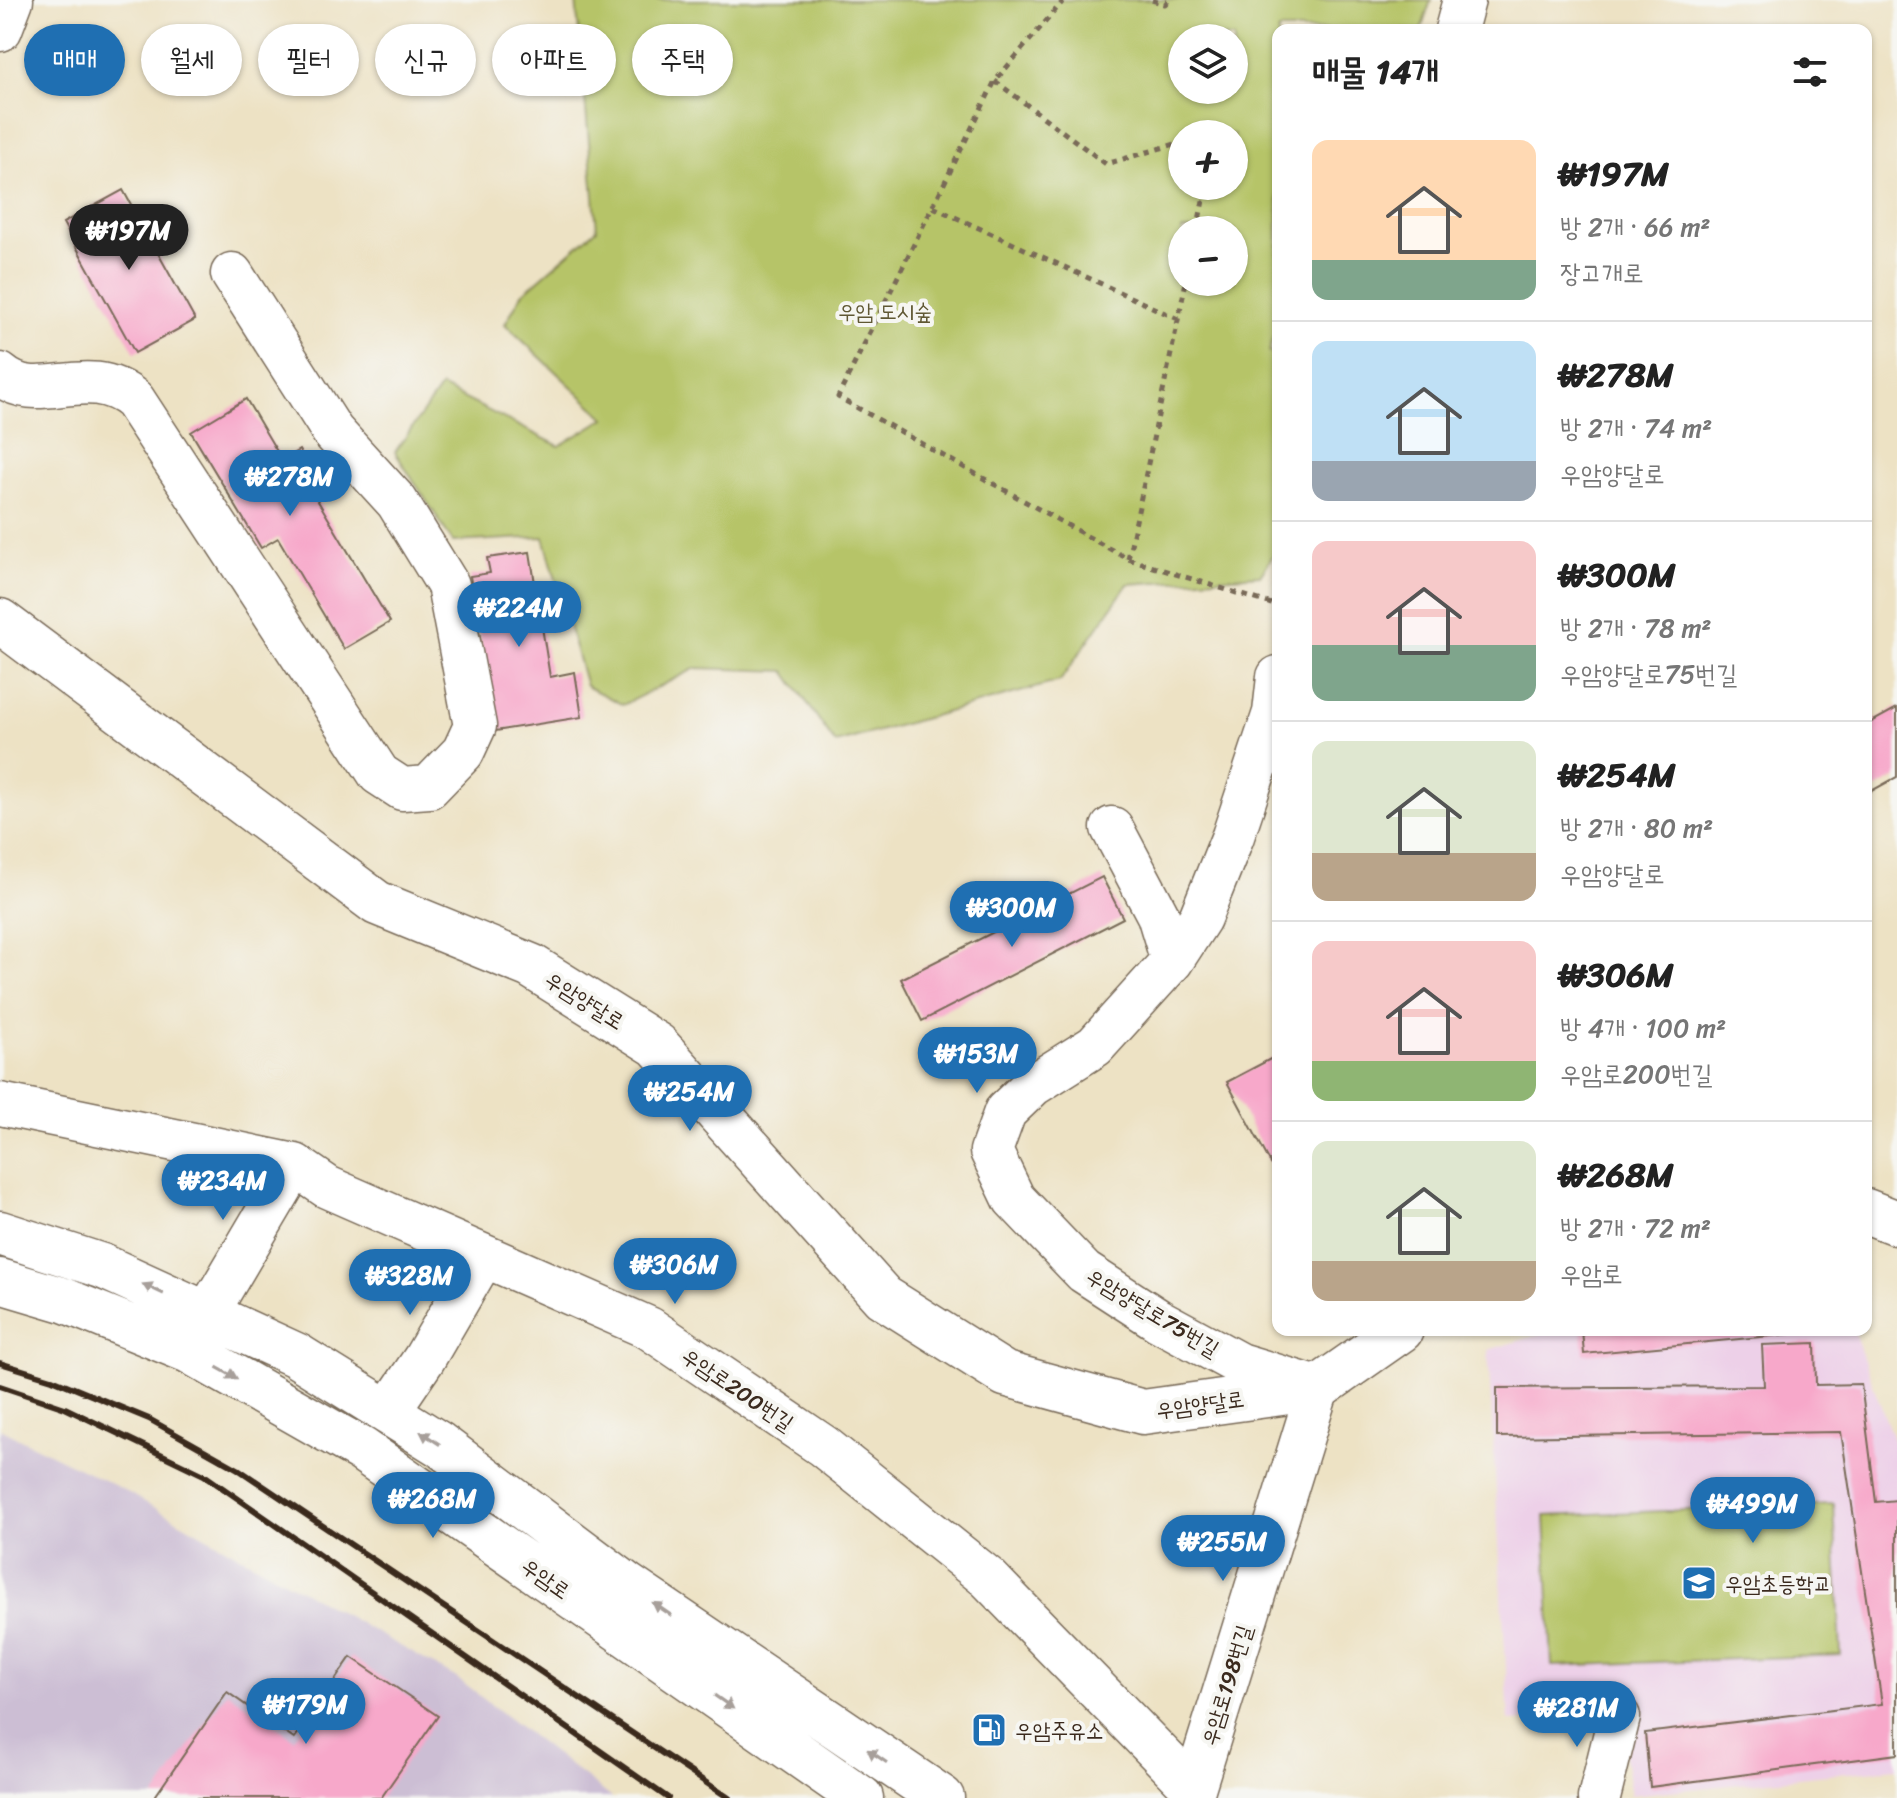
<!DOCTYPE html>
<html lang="ko">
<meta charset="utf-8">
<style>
body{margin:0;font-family:Sriracha,"Poor Story",sans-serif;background:#f2f2f2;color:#222;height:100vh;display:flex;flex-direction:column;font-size:30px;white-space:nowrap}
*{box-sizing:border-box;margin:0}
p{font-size:26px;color:#767676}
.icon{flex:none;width:44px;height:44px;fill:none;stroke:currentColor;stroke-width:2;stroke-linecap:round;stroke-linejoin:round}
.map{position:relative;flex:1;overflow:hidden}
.panel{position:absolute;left:1272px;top:24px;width:600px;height:1312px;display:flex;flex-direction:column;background:#fff;border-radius:16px;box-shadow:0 2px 6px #0004}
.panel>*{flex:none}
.top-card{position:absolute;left:24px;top:24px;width:760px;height:72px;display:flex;gap:16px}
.controls{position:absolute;left:1168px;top:24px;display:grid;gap:16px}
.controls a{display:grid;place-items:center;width:80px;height:80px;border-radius:50%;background:#fff;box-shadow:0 2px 6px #0004;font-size:40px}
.price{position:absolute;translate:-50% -68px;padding:0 18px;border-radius:28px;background:#1f6fb2;color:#fff;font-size:26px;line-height:52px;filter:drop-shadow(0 2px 4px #0008)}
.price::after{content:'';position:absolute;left:50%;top:48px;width:24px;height:18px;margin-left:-12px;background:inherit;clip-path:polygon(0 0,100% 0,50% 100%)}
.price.selected{background:#222;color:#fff}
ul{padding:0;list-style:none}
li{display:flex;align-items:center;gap:24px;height:200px;padding:0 40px}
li+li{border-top:2px solid #e0e0e0}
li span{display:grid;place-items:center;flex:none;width:224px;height:160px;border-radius:16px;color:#555}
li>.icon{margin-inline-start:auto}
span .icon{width:96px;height:96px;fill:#fffc;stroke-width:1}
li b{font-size:34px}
h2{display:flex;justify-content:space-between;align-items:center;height:96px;padding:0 40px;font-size:34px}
.pill{padding:0 28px;border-radius:36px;background:#fff;box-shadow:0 2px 6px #0004;font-size:28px;line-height:72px}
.pill.selected{background:#1f6fb2;color:#fff}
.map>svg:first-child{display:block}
.built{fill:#edd0e8}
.industrial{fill:#ccbed4}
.green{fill:#b6c467;stroke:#787742;stroke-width:2;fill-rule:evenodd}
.building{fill:#f7a8ca}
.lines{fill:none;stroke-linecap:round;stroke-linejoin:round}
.minor-casing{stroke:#796a58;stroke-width:45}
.tertiary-casing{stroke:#796a58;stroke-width:47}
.secondary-casing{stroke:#796a58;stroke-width:47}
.path{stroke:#796a58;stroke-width:5;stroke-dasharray:6 6;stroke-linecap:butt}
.minor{stroke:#fff;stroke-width:42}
.tertiary{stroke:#fff;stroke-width:44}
.secondary{stroke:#fff;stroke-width:44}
.rail{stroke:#3b2a1e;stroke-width:6}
.oneway{fill:#a79f9a}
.labels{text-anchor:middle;stroke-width:8;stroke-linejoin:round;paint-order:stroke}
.park-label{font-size:22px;fill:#605834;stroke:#f6f6f2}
.street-label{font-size:22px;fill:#3b2a1e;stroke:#f6f6f2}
.poi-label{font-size:22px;fill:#3b2a1e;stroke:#f6f6f2;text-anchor:start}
</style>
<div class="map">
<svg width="1897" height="1798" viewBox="0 0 1897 1798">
<rect width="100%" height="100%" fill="#f6f6f2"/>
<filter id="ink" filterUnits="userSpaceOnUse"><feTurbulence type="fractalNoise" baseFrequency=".0125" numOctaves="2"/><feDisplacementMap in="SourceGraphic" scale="16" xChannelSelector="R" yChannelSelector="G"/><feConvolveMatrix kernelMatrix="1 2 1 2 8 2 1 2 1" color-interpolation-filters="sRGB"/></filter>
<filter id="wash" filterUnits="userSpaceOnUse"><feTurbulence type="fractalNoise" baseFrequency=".006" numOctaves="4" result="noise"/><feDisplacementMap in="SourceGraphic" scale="32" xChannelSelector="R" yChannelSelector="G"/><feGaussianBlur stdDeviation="1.8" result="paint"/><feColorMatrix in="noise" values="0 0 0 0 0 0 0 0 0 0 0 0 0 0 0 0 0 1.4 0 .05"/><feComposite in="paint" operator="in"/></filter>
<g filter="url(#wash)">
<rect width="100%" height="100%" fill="#ede2c4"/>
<path class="built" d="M1547 1330H1853L1897 1450V1768L1631 1795 1619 1717 1509 1721 1488 1350 1545 1333Z"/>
<path class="industrial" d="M0 1429 120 1488 455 1677 612 1798H0Z"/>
<path class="green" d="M576 0H1431L1421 30H1278V320L1269 352 1278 356V548L1260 575 1128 584 1060 681 835 743 785 671 696 668 623 705 586 686 544 537 453 542 395 452 441 387 559 446 605 418 505 324 522 294 597 229ZM1182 38H1234V90H1182ZM1182 134H1234V186H1182ZM1182 230H1234V282H1182Z
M1834 1504 1841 1655 1552 1666 1545 1516Z"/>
<g id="blocks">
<path class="building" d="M123 190 195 320 135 353 63 223Z
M246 399 282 460 299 450 317 481 309 486 390 622 344 649 278 538 261 548 191 432Z
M530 552 550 677 575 672 582 717 495 731 470 576 490 573 487 558Z
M1897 708V777L1866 794V725Z
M1102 877 1123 918 922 1021 901 979Z
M1278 1055V1177L1227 1082Z
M1582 1330H1811V1332L1584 1354Z
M1815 1343 1816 1385 1861 1384 1876 1502 1897 1500V1754L1650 1787 1645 1733 1882 1704 1841 1432 1497 1437V1388L1764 1386 1762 1345Z
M351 1657 438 1716 381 1798H154L227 1692 294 1739Z"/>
</g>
</g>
<g filter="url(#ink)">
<use href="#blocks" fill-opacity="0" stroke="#796a58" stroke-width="2"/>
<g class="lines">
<defs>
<path id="minor" d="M1456 30 1464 0
M0 374C39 408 86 360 134 400L379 774 402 789 429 787 463 752 475 726 448 585 397 502 333 432 232 274
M1112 828 1158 915 1172 961
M0 1104 295 1165 327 1187 649 1328 823 1446 988 1578 1194 1789
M207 1314 295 1165
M388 1412 424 1359 484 1256
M1191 1798 1318 1388 1239 1364 1158 1320 1084 1272 1014 1199 991 1151 1005 1112 1033 1085 1095 1046 1172 961 1200 918 1233 836 1274 713 1278 677
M1599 1798 1619 1717"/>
<path id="tertiary" d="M0 29 11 0
M0 621 377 903 531 966 657 1045 883 1297 1005 1374 1143 1412 1318 1388 1401 1330
M1866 1211 1897 1223"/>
<path id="secondary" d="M0 1233 102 1266 296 1355 439 1444 628 1586 942 1798
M0 1281 64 1300 189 1351 361 1449 861 1798"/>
</defs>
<use href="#minor" class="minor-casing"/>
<use href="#tertiary" class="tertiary-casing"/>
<use href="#secondary" class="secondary-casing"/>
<path class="path" d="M1064 0 995 81 838 397 1128 559 1278 606
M1152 0 1165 4 1169 0
M995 81 1106 164 1182 142
M1208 134 1217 131V134
M933 207 1178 319
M1197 230 1206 186
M1128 559 1186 282"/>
<use href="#minor" class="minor"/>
<use href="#tertiary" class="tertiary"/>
<use href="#secondary" class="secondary"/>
<path class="rail" d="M0 1363 52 1379 149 1419 238 1469 729 1798
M0 1386 65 1408 204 1475 668 1798"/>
</g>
<defs><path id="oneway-solid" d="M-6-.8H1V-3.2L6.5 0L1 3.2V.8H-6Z" transform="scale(2)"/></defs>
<g class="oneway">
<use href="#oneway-solid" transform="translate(153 1289) rotate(-155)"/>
<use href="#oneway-solid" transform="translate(227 1373) rotate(29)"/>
<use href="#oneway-solid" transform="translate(430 1438) rotate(-147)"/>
<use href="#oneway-solid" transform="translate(662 1609) rotate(-146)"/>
<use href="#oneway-solid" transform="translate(724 1702) rotate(35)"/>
<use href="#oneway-solid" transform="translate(877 1756) rotate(-146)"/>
</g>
</g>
<defs>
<symbol id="school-square" viewBox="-11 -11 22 22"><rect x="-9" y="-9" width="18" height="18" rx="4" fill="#1f6fb2" stroke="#f6f6f2"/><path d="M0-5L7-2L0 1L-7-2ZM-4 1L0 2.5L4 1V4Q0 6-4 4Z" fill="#fff"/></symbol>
<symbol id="fuel-square" viewBox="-11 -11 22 22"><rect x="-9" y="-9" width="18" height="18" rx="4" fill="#1f6fb2" stroke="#f6f6f2"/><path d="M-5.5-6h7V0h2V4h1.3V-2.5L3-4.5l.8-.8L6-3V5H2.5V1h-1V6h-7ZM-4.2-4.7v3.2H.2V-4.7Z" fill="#fff"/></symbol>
</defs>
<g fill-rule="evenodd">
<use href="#school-square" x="1679" y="1563" width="40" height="40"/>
<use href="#fuel-square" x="969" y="1710" width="40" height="40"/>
</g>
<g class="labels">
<g class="park-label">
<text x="885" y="319">우암 도시숲</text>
</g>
<g class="street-label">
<text transform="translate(585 1000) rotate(32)" y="8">우암양달로</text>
<text transform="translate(1153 1312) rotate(31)" y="8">우암양달로75번길</text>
<text transform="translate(738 1389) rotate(34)" y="8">우암로200번길</text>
<text transform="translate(1200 1404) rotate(-8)" y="8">우암양달로</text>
<text transform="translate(546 1578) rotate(35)" y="8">우암로</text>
<text transform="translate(1226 1685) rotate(-73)" y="8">우암로198번길</text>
</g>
<g class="poi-label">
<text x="1725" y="1591">우암초등학교</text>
<text x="1015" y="1738">우암주유소</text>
</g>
</g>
</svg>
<div class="controls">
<a><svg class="icon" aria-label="layers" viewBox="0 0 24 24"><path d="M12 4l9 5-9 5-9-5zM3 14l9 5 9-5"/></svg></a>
<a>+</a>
<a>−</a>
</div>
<b class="price selected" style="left:129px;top:272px">₩197M</b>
<b class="price" style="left:290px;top:518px">₩278M</b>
<b class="price" style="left:519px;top:649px">₩224M</b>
<b class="price" style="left:1012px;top:949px">₩300M</b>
<b class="price" style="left:977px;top:1095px">₩153M</b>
<b class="price" style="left:690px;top:1133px">₩254M</b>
<b class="price" style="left:223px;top:1222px">₩234M</b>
<b class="price" style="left:675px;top:1306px">₩306M</b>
<b class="price" style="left:410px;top:1317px">₩328M</b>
<b class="price" style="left:433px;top:1540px">₩268M</b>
<b class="price" style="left:1753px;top:1545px">₩499M</b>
<b class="price" style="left:1223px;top:1583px">₩255M</b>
<b class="price" style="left:306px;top:1746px">₩179M</b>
<b class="price" style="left:1577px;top:1749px">₩281M</b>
<div class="top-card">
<a class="pill selected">매매</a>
<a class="pill">월세</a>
<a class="pill">필터</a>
<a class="pill">신규</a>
<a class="pill">아파트</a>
<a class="pill">주택</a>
</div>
<section class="panel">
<h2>매물 14개<svg class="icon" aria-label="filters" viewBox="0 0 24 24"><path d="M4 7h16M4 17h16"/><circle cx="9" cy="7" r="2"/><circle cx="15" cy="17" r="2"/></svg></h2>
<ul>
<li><span style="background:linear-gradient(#ffd9b3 75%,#7fa58c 0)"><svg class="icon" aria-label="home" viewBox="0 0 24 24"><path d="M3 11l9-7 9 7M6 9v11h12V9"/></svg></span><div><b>₩197M</b><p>방 2개 · 66 m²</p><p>장고개로</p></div></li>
<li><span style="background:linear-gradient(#bfe0f5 75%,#9aa5b1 0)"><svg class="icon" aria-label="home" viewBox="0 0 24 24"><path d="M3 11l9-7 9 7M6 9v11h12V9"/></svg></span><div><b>₩278M</b><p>방 2개 · 74 m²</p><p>우암양달로</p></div></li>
<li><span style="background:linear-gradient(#f6c9c9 65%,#7fa58c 0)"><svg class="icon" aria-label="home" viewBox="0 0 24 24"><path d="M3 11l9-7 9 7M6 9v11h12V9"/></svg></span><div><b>₩300M</b><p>방 2개 · 78 m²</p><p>우암양달로75번길</p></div></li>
<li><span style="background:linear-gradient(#dfe7d0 70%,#b9a48a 0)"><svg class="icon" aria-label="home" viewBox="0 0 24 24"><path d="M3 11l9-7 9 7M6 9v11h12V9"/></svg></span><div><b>₩254M</b><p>방 2개 · 80 m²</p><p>우암양달로</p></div></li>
<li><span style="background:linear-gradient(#f6c9c9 75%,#8fb573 0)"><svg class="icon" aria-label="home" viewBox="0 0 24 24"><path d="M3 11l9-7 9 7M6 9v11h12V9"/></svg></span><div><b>₩306M</b><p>방 4개 · 100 m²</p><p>우암로200번길</p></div></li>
<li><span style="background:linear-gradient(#dfe7d0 75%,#b9a48a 0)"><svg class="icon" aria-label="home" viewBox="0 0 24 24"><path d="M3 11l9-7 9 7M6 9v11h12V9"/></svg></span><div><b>₩268M</b><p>방 2개 · 72 m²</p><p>우암로</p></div></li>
</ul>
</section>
</div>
